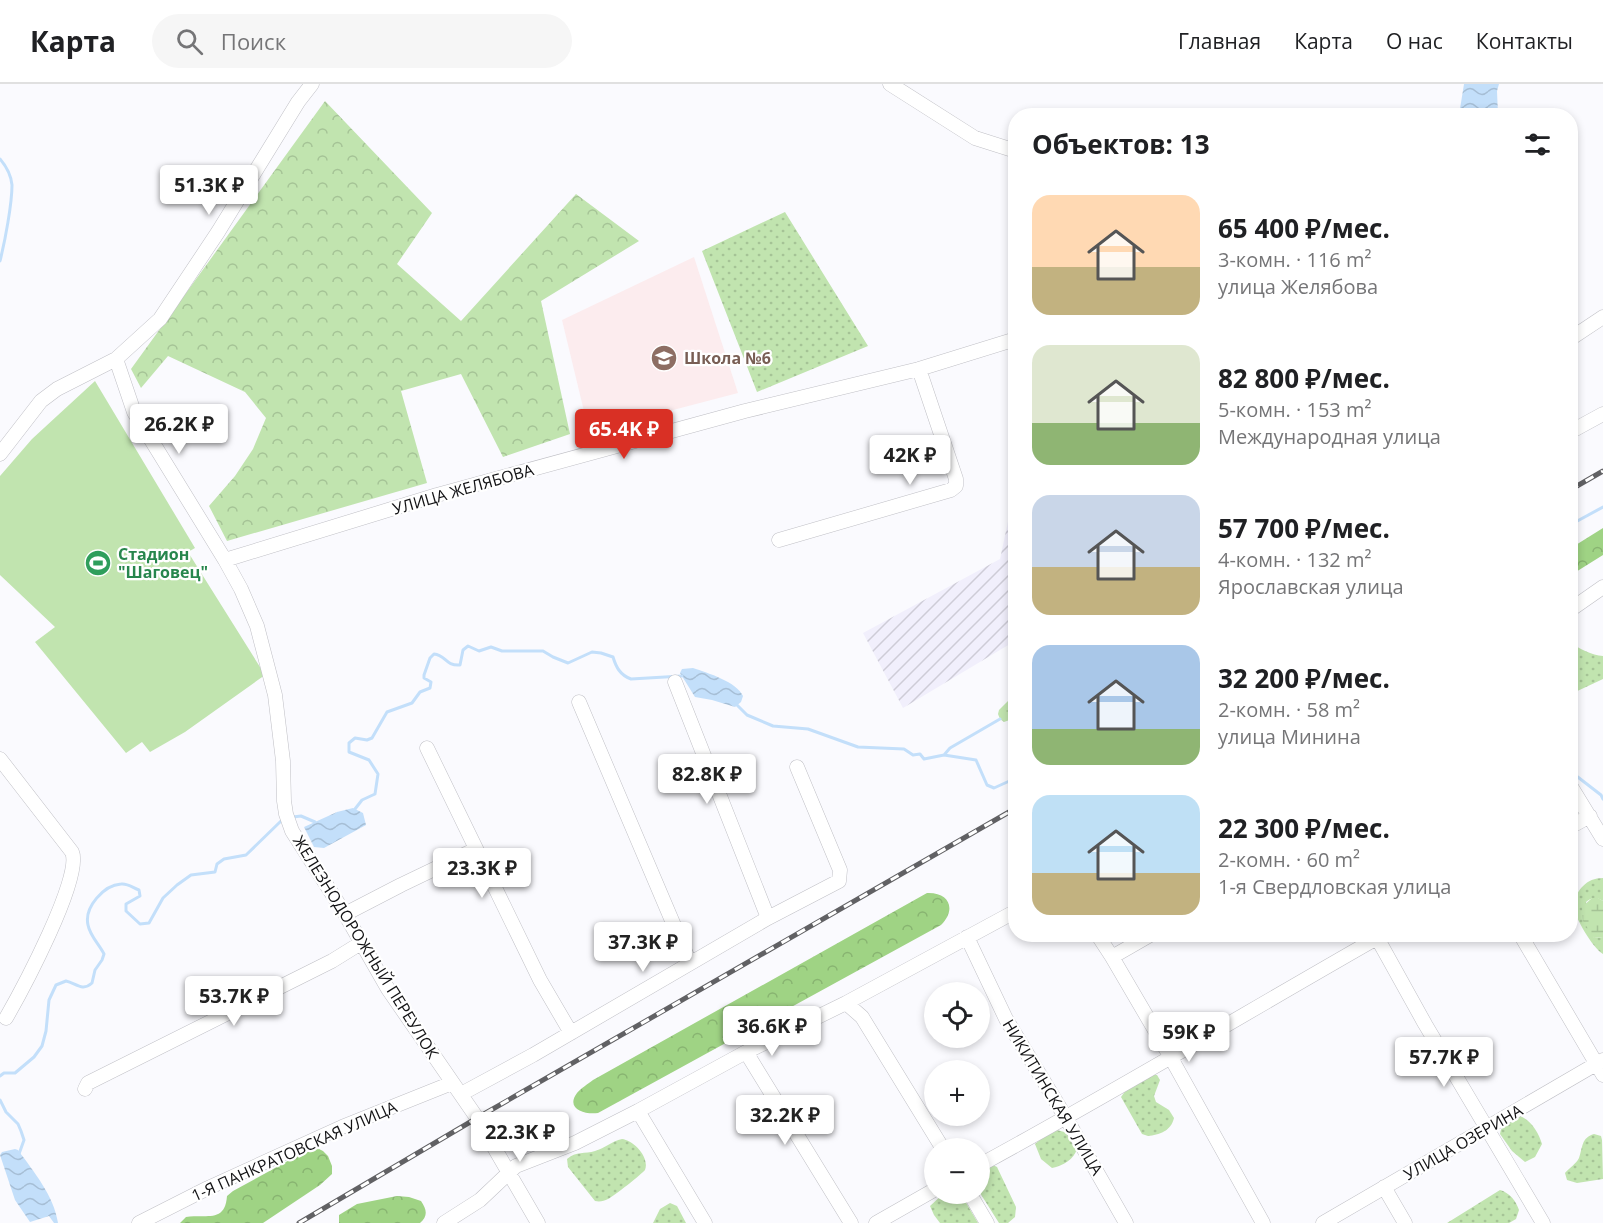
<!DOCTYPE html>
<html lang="ru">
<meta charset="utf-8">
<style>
body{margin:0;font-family:"Open Sans",sans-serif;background:#f6f6f6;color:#202124;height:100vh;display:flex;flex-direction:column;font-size:22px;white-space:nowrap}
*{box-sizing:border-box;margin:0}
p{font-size:20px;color:#757577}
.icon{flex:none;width:33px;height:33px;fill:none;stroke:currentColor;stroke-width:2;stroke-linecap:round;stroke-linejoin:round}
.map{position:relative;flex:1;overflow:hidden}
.details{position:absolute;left:1008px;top:24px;width:570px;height:834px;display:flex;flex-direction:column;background:#fff;border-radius:24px;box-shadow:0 3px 9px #0003}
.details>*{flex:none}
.fabs{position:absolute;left:924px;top:898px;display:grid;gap:12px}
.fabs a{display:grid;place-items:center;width:66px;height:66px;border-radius:50%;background:#fff;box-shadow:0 3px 9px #0003;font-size:30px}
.price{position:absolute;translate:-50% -51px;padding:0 14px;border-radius:6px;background:#fff;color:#222;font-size:20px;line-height:39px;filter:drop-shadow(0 2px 3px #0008)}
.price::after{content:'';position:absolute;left:50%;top:36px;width:18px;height:14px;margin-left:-9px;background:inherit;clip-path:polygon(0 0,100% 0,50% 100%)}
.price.on{background:#d93025;color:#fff}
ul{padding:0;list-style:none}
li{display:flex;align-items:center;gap:18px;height:150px;padding:0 24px}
li span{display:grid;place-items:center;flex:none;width:168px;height:120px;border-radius:18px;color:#555}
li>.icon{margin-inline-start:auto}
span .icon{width:72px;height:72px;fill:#fffc;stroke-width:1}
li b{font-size:26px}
h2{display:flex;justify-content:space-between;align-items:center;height:72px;padding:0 24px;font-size:26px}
header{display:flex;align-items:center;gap:36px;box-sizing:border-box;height:84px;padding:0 30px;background:#fff;border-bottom:2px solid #e0e0e0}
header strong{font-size:28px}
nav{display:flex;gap:33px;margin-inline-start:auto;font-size:21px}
.search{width:420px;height:54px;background:#f6f6f6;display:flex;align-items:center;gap:15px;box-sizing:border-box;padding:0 21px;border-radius:33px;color:#757577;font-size:22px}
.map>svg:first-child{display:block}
.industrial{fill:url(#industrial-furrows)}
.education{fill:#fcecee}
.grass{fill:url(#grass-dots)}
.forest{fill:url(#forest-crowns)}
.wetland{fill:url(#wetland-marsh)}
.park{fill:url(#park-crowns)}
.pitch{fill:#c1e4af}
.water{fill:url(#water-waves)}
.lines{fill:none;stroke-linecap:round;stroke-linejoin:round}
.stream{stroke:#c3dffa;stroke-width:3}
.minor-casing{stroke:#c0c0c6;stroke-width:15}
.minor{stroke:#fff;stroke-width:14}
.rail-casing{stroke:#616164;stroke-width:5}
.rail{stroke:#fff;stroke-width:3;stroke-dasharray:9;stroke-linecap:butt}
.labels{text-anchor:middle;stroke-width:4.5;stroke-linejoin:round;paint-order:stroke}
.education-label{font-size:16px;font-weight:bold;fill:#785e54;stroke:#fff;text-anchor:start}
.street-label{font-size:16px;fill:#121214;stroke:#fff}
.leisure-label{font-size:16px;font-weight:bold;fill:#27864d;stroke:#fff;text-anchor:start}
</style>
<header>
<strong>Карта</strong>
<div class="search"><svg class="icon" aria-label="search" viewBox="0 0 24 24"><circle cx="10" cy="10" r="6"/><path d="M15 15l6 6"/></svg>Поиск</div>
<nav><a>Главная</a><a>Карта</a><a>О нас</a><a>Контакты</a></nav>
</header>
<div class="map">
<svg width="1603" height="1139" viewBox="0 0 1603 1139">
<defs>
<pattern id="industrial-furrows" width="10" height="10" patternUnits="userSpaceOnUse" patternTransform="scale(1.5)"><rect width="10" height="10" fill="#f1effc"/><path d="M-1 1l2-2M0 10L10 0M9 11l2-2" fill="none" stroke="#ceccd7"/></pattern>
<pattern id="grass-dots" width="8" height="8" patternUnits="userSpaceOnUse" patternTransform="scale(1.5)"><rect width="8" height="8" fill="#c1e4af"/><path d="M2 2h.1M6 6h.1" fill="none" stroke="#a5c396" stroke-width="1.8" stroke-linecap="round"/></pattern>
<pattern id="forest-crowns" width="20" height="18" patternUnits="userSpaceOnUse" patternTransform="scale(1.5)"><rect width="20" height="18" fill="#9fd384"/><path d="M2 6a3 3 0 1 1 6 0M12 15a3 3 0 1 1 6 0" fill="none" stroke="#88b471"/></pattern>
<pattern id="wetland-marsh" width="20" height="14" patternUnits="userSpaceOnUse" patternTransform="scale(1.5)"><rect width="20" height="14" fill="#c1e4af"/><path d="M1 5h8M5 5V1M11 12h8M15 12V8" fill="none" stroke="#a5c396"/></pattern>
<pattern id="park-crowns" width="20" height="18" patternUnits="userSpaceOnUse" patternTransform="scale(1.5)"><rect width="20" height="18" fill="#c1e4af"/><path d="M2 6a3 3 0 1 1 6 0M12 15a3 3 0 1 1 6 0" fill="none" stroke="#a5c396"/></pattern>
<pattern id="water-waves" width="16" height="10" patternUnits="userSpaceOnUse" patternTransform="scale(1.5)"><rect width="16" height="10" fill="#c3dffa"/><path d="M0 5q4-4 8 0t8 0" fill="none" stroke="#a6bed5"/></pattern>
</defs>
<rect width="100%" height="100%" fill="#fafafe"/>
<path class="industrial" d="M1015 405V557L903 624 863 549 1000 475Z"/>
<path class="education" d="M694 173 738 309 589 348 562 236Z"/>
<path class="grass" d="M785 128 868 262 757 308 702 167Z
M1570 558C1579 565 1592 571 1603 572V595L1571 610Z
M1603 794V817C1597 813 1592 813 1586 818L1594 854 1603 853V870C1592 863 1575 834 1573 821 1577 806 1586 794 1603 794Z
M1150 991H1157L1160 996 1154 1012 1156 1018 1169 1026 1174 1034C1171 1047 1159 1051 1148 1052L1142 1050 1121 1013 1126 1006Z
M1520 1032C1531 1036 1539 1049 1542 1060L1535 1073 1525 1078 1512 1067 1500 1050C1501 1040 1511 1034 1520 1032Z
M1053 1045 1068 1049 1077 1065C1074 1075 1063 1082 1052 1084L1041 1075 1035 1060Z
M1594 1050 1601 1052 1602 1056 1603 1095 1577 1099 1567 1096 1565 1089C1569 1084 1576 1080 1579 1074 1583 1063 1581 1054 1594 1050Z
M622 1055C633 1056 650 1073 645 1086 643 1089 613 1113 608 1115 604 1117 600 1118 595 1117L568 1083 567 1075C576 1067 585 1070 595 1067 605 1064 612 1057 622 1055Z
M993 1081 997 1083 1016 1123 1015 1133 1008 1139H999L980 1109V1087Z
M1500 1106C1510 1109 1516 1117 1519 1126L1516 1135 1509 1139H1447Z
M943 1110H961L978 1139H940L934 1131 930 1122Z
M670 1119 677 1122 686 1139H653L660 1125Z"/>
<path class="forest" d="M1603 444V471L1571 491V464Z
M927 809C949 808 957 825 941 841L598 1029C585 1031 565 1025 577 1009 581 1004 588 1000 593 996Z
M317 1064 323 1067 328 1072 332 1082V1090L320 1101 263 1139H180L186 1133C207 1130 225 1139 227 1112L233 1107 295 1073Z
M397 1112 409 1113 421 1117C427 1126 428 1132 420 1139H339V1131L357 1120Z"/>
<path class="wetland" d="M1015 610V634L1004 638 1000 635 998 630 999 626Z
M1592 814H1598L1603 817V853L1594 854 1583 837 1582 823Z"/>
<path class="park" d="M325 17 432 129 397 180 461 237 576 110 639 157 541 217 570 350 503 373 461 290 401 307 427 399 227 457 209 422 235 392 253 365 266 334 245 308 168 272 141 304 131 285Z"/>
<path class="pitch" d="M95 297 195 464 188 468 265 591 185 648 150 668 142 658 126 669 35 558 55 543 0 491V392L32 355Z"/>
<path class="water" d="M1464 0H1499L1497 7 1498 31H1459Z
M693 584C708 589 737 598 743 612L741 618 735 623 712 616 695 613 680 589 682 585Z
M353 724 363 729 366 741 324 764 314 763 304 743 337 728Z
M15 1065 18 1066C34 1088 54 1112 58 1139H54L49 1132 30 1138 15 1116 0 1071 2 1068Z"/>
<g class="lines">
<path class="stream" d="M0 75C6 82 11 91 12 101 12 120 5 157 0 177
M1570 441 1603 423
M737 621 747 631 773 642 808 645 858 663 904 665 913 671 920 670 924 675 944 671 976 676 987 701 994 704 1016 694
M944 671 950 664 1000 635
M1570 687 1601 711 1603 715
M355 725 362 716 375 710 378 690 369 676 349 668V659L355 654 367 656 372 654 387 628 412 619 420 608 430 604 431 598 424 594V591L430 574 434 570C446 571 445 582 460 581L463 566 468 562 479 567 491 563 502 567H543L553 573 568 579 592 568 601 569 613 573C616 583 620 591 631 595L682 592
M293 733 301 732 315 738
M0 992 4 989H15L34 973 42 962 46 947 49 916 56 901 66 897C76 899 82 908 92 899L95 886 102 876 104 870C99 860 90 852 88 841 84 823 104 801 121 800 128 799 133 804 139 806L140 812 126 820V827L140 840 149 839 163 814 177 801 191 791 215 788 217 780 224 775 246 771 281 737
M0 1016 6 1028 18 1040 21 1047 24 1056 19 1070"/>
<defs>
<path id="minor" d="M890 0 975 54 1016 67
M1570 255 1603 233
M116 275 134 328 225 476 241 505 257 542 275 611 283 677 284 717 286 730 292 747 345 830 388 905 477 1034 538 1139
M1570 348 1603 330
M0 370 41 317 57 305 116 275 160 235 218 148 298 18 312 0
M779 456 951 406 956 402V395L919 285
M225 476 437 411 745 327 919 285 1016 255
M1570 526 1603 503
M675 598 768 834
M579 618 690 879
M427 664 540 896 571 949
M0 675 72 768C83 793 21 908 6 934
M1570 701 1603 755
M1570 743 1590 732
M345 830 401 801 476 765
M1097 850 1112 873 1170 972 1263 1139
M1375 850 1425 940 1543 1139
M1520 850 1603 991
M967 853 1006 935 1066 1034 1126 1139
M1112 873 1152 850
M846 919 862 933 943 1065
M746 968 851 1139
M85 1005 88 999 332 877 361 859
M461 1010 533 971 768 834 839 797 840 786 797 683
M638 1027 705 1139
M980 1081C1116 1007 1249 927 1384 850
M1384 1103 1405 1139
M970 1110 987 1139
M139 1139 208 1104 342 1043 452 999
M444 1139 480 1116 516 1082 575 1059 638 1027 746 968 846 919 1016 827
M876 1139 934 1106
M1323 1139 1603 976"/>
</defs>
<use href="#minor" class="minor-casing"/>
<use href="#minor" class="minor"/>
<defs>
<path id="rail" d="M1570 406 1603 387
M299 1139 477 1034 1016 724"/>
</defs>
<use href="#rail" class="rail-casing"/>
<use href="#rail" class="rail"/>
</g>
<defs>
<symbol id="school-disc" viewBox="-11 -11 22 22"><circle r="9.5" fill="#8d6e63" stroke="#fff"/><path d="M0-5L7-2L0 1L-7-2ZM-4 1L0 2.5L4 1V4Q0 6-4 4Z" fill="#fff"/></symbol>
<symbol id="stadium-disc" viewBox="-11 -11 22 22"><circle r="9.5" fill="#2e9e5b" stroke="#fff"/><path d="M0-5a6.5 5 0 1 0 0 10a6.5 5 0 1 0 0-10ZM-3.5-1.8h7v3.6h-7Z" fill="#fff"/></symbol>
</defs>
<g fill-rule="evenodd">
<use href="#school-disc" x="649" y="259" width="30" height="30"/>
<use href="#stadium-disc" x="83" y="464" width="30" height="30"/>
</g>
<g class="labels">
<g class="education-label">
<text x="684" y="280">Школа №6</text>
</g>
<g class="street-label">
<text transform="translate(463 405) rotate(-16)" y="6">УЛИЦА ЖЕЛЯБОВА</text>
<text transform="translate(366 863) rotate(58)" y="6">ЖЕЛЕЗНОДОРОЖНЫЙ ПЕРЕУЛОК</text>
<text transform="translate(1053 1013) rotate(59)" y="6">НИКИТИНСКАЯ УЛИЦА</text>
<text transform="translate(1463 1058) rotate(-30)" y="6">УЛИЦА ОЗЕРИНА</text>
<text transform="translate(294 1067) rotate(-24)" y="6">1-Я ПАНКРАТОВСКАЯ УЛИЦА</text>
</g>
<g class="leisure-label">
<text x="118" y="476">Стадион<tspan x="118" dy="18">"Шаговец"</tspan></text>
</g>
</g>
</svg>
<div class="fabs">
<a><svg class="icon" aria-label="locate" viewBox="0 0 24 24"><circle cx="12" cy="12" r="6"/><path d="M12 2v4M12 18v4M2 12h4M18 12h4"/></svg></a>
<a>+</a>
<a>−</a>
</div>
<b class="price" style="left:209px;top:132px">51.3K ₽</b>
<b class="price" style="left:179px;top:371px">26.2K ₽</b>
<b class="price on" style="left:624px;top:376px">65.4K ₽</b>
<b class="price" style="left:910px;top:402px">42K ₽</b>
<b class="price" style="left:707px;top:721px">82.8K ₽</b>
<b class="price" style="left:482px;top:815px">23.3K ₽</b>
<b class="price" style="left:643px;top:889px">37.3K ₽</b>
<b class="price" style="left:234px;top:943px">53.7K ₽</b>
<b class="price" style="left:772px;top:973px">36.6K ₽</b>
<b class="price" style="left:1189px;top:979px">59K ₽</b>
<b class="price" style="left:1444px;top:1004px">57.7K ₽</b>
<b class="price" style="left:785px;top:1062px">32.2K ₽</b>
<b class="price" style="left:520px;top:1079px">22.3K ₽</b>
<section class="details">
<h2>Объектов: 13<svg class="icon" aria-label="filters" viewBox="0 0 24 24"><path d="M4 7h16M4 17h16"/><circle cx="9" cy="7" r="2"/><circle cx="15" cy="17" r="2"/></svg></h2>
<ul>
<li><span style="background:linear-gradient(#ffd9b3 60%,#c2b280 0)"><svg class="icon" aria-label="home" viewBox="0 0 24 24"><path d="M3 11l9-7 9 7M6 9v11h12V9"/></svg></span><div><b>65 400 ₽/мес.</b><p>3-комн. · 116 m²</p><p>улица Желябова</p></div></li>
<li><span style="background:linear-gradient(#dfe7d0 65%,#8fb573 0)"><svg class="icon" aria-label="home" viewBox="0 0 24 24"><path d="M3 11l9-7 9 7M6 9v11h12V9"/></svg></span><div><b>82 800 ₽/мес.</b><p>5-комн. · 153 m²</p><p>Международная улица</p></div></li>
<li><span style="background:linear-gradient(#c9d6e8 60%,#c2b280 0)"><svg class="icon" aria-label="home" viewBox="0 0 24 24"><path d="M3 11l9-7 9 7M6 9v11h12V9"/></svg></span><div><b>57 700 ₽/мес.</b><p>4-комн. · 132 m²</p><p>Ярославская улица</p></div></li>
<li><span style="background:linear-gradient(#a9c7e8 70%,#8fb573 0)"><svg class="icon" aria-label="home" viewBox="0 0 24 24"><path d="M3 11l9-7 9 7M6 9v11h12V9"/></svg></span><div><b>32 200 ₽/мес.</b><p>2-комн. · 58 m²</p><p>улица Минина</p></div></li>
<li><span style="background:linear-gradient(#bfe0f5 65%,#c2b280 0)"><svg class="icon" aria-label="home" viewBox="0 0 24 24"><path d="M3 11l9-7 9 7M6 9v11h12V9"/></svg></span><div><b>22 300 ₽/мес.</b><p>2-комн. · 60 m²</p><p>1-я Свердловская улица</p></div></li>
</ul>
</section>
</div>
